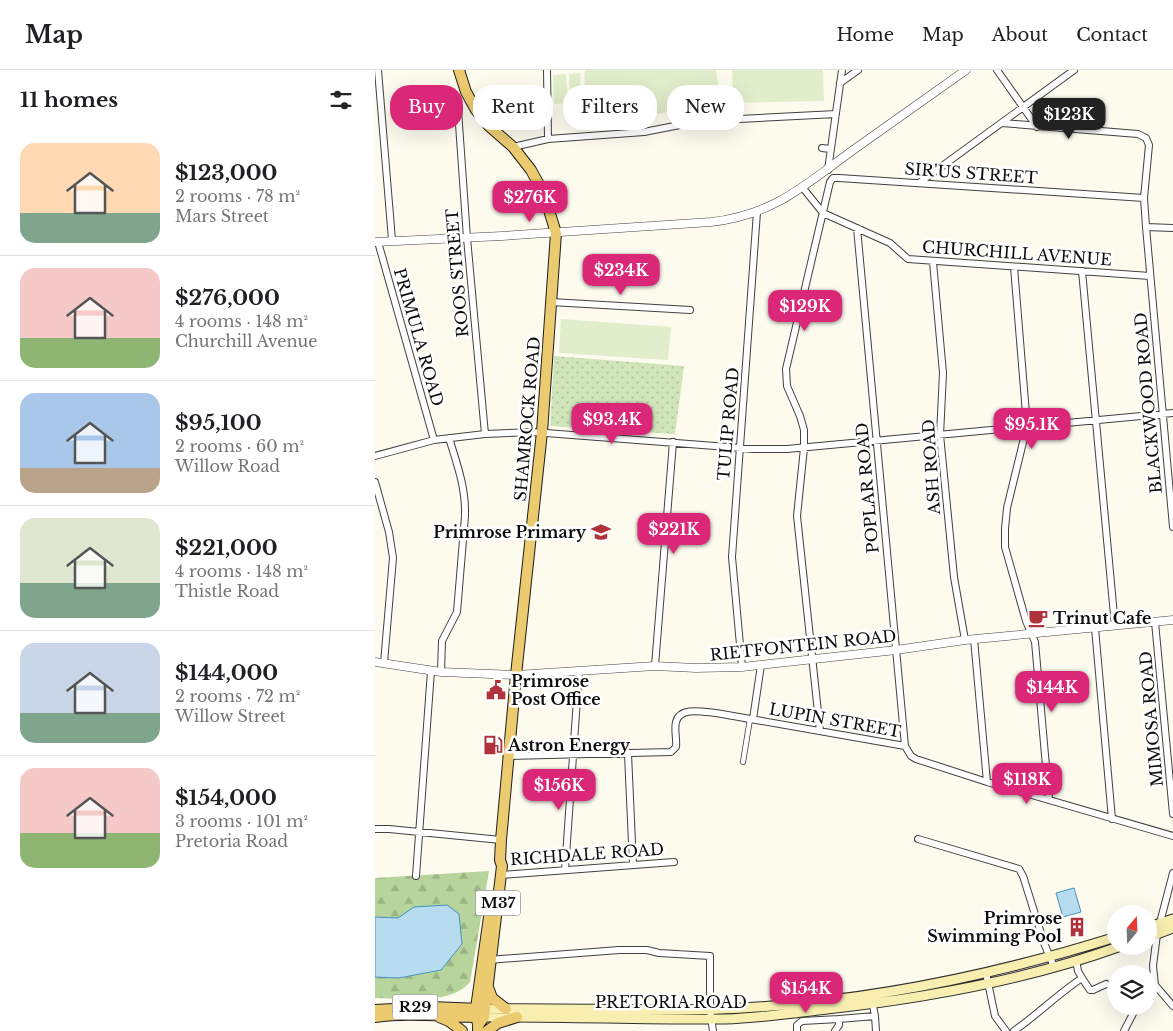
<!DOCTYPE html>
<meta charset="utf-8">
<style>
body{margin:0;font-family:"Libre Baskerville",serif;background:#f2f2f2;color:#202124;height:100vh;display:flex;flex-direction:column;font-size:19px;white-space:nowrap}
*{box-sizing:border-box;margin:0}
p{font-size:16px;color:#757577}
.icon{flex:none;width:28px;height:28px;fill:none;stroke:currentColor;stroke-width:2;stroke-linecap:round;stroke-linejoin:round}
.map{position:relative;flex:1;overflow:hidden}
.details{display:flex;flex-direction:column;background:#fff;width:375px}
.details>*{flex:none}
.top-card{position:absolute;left:15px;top:15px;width:475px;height:45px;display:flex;gap:10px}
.needle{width:32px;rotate:19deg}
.buttons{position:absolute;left:732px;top:835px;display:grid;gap:10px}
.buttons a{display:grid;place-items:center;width:50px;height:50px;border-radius:50%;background:#fff;box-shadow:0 5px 20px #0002;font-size:25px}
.price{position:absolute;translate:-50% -42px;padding:0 11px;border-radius:10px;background:#db2777;color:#fff;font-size:16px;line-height:32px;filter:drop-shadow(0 1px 2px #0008)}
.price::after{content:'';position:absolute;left:50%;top:30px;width:15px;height:11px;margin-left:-8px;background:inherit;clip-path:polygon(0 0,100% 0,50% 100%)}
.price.selected{background:#222;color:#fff}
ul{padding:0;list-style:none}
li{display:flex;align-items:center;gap:15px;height:125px;padding:0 20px}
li+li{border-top:1px solid #e0e0e0}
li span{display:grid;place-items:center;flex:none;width:140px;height:100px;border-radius:15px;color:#555}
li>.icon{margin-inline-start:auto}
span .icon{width:60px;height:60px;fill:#fffc;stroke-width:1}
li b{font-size:21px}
h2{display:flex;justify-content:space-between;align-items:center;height:60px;padding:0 20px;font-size:21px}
.tag{padding:0 18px;border-radius:20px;background:#fff;box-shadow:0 5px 20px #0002;font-size:18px;line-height:45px}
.tag.selected{background:#db2777;color:#fff}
header{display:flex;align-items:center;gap:30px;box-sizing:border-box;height:70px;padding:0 25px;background:#fff;border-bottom:1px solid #e0e0e0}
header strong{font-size:24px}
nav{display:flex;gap:28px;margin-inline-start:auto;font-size:18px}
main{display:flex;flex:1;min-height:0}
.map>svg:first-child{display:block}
.forest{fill:url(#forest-firs)}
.park{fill:url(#park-dots)}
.pitch{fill:#e2edcb}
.water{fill:#b7dcf0;stroke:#4592c0}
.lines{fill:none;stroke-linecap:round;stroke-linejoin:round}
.pedestrian-casing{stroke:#404040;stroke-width:6}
.minor-casing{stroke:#404040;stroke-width:8}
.tertiary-casing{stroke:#404040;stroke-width:9}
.secondary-casing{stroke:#2f2f2f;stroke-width:11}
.primary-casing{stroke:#1e1e1e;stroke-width:12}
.pedestrian{stroke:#fff;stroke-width:4.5}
.minor{stroke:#fff;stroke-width:6}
.tertiary{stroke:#fff;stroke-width:8}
.secondary{stroke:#f7eeaf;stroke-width:9}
.primary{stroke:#ecca6f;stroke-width:10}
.labels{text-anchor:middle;stroke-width:5;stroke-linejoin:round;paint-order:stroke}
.shield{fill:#fff;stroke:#565656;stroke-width:1}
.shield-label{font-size:15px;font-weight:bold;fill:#0d0d0d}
.street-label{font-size:16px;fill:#0d0d0d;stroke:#fff}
.poi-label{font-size:16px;font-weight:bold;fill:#0d0d0d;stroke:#fff;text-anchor:start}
</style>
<header>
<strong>Map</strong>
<nav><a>Home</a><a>Map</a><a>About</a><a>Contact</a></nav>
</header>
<main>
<section class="details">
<h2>11 homes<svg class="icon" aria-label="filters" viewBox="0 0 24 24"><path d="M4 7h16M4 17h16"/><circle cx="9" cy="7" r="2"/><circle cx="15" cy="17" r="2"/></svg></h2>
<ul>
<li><span style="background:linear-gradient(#ffd9b3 70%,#7fa58c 0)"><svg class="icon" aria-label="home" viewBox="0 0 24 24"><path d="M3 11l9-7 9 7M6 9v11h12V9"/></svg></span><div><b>$123,000</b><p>2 rooms · 78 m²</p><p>Mars Street</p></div></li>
<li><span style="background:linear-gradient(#f6c9c9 70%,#8fb573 0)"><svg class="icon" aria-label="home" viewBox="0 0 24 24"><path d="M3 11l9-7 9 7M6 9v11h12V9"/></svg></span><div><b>$276,000</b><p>4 rooms · 148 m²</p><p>Churchill Avenue</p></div></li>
<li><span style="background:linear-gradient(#a9c7e8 75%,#b9a48a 0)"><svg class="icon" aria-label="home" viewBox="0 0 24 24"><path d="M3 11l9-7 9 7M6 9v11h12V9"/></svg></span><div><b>$95,100</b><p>2 rooms · 60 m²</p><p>Willow Road</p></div></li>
<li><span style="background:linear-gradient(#dfe7d0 65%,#7fa58c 0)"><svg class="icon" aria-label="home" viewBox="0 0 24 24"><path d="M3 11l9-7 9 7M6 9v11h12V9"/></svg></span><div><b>$221,000</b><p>4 rooms · 148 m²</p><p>Thistle Road</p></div></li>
<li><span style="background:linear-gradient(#c9d6e8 70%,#7fa58c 0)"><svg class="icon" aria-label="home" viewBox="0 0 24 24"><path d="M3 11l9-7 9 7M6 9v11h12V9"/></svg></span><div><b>$144,000</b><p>2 rooms · 72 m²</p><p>Willow Street</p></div></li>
<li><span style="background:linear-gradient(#f6c9c9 65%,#8fb573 0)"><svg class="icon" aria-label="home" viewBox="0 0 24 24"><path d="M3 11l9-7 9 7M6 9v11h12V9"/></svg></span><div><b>$154,000</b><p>3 rooms · 101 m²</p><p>Pretoria Road</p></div></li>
</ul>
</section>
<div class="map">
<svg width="798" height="961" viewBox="0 0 798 961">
<defs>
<pattern id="forest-firs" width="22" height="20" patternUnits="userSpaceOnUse" patternTransform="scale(1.25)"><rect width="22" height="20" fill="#b6d49b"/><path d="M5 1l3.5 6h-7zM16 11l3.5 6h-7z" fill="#9bb584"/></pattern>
<pattern id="park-dots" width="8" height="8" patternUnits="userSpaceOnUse" patternTransform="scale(1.25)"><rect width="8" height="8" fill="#d1e5bb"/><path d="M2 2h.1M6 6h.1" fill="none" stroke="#b2c3a0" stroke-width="1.8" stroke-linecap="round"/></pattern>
</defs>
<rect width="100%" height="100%" fill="#fdfaee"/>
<path class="forest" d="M114 801 95 912C74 936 29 928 0 928V808Z"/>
<path class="park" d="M179 286 309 296 300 364 175 356Z"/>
<path class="pitch" d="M210 0H341L344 21 336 33C319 36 301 40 283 44 273 46 261 50 249 51 216 54 207 28 210 0Z
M357 0H448L449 31 358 33Z
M205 3 206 31 195 32 194 4Z
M191 4 193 33 179 34 178 5Z
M186 249 296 257 293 290 184 283Z"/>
<path class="water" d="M699 818 706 842 688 847 681 823Z
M72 835 84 844 87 874 66 900 24 908 0 907V847L23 848 39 837Z"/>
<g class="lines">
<defs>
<path id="pedestrian" d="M368 692 375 649"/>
<path id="minor" d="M3 0 17 170
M172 0 173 69
M622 0 662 57
M465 13 483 0
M83 40 92 168 110 364
M627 53 763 64 771 68 774 75 769 128 771 157 798 457
M138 77 173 69 269 62 325 51 461 44
M447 78 455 79
M453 100 467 0
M544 113 699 0
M428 118 448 143 515 173 533 189 775 206
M771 157 798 158
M482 158 530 676 536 686 541 689 612 712 798 766
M3 172 59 370
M558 192 568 303 565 365 579 507 590 570
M639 197 652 356 632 438 630 459V477L651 551 660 572 674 730
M707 201 740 556
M176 232 315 240
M0 386 59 370 110 364 158 362 379 379H412L798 343
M0 412 14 462 18 488 9 593
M780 552 798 744
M720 558 737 749
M599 569 612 712
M280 596 298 372
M367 597 357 487 382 142
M66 602 67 571 82 542 90 446C91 418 82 394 74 368
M378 649 386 595
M445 661 422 446 429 378V360L425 346 412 316 411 299 455 112 458 108H464L769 128
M253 684 258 795
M133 686 296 682 301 677C302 669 299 660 301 652 305 636 329 642 341 643L530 676
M0 759H14L126 770
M543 769 644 799 648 806 669 873 679 897
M190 800 204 601
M798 803 782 864 778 896 780 915 798 936
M126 805 299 792
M41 806 56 601
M113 890 244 880H272L284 883 335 886V940L338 961
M611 903 620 946 631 961
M707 908 715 920H718L731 914
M774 920 780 915
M496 925 500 946 501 961
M422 961V955L427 951 464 949
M460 961 464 955V949L500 946
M639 961C663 944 683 924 707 908L703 901 701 890
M749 961 762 936"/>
<path id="tertiary" d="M0 172 127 166 336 152C400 145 432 113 481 78 518 52 554 26 591 0
M0 592 66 602 141 605 280 596 321 598 367 597 521 580 590 570 798 550"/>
<path id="secondary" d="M774 857 798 849
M774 867 798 858
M110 939C195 937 281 943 367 938 494 931 620 905 741 867
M109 947C189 946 270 950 350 949 384 948 418 943 452 939 551 928 652 910 746 876"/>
<path id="primary" d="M84 0 91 22 101 40 114 56 138 77 156 100 169 124 181 163 167 362 141 605 126 770 125 790 127 796 109 947 104 954
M113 917 117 928 131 939
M0 940 56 937 106 939
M0 947C35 942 71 947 106 947
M64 947 74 951 87 961
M103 960C104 952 100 947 101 938L117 826
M112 961 123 953 142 947"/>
</defs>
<use href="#pedestrian" class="pedestrian-casing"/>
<use href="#minor" class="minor-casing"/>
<use href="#tertiary" class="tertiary-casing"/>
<use href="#secondary" class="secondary-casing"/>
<use href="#primary" class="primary-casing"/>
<use href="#pedestrian" class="pedestrian"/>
<use href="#minor" class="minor"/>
<use href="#tertiary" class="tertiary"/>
<use href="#secondary" class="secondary"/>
<use href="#primary" class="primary"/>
</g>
<defs>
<symbol id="school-bare" viewBox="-9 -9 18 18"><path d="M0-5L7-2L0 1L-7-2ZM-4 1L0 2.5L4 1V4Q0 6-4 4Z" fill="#b0323b" stroke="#fff" stroke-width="2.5" paint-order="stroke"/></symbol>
<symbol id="cafe-bare" viewBox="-9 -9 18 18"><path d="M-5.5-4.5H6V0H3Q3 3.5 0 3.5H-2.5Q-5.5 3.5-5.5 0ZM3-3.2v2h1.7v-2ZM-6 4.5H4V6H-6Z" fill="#b0323b" stroke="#fff" stroke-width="2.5" paint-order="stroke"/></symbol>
<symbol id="civic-bare" viewBox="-9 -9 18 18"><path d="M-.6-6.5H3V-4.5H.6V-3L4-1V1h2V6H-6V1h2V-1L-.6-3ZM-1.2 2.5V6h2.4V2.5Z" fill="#b0323b" stroke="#fff" stroke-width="2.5" paint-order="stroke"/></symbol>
<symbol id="fuel-bare" viewBox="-9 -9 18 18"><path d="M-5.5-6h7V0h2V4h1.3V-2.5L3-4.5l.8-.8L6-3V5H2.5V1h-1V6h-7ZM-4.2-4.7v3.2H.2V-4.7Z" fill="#b0323b" stroke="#fff" stroke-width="2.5" paint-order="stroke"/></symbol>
<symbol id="building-bare" viewBox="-9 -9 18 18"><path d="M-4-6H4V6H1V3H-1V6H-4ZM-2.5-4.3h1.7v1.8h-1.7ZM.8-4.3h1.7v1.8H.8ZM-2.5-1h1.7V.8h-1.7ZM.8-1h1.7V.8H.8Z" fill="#b0323b" stroke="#fff" stroke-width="2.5" paint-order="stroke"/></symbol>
</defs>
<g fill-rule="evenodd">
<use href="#school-bare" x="212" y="448" width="28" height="28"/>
<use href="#cafe-bare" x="649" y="534" width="28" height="28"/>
<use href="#civic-bare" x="107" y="606" width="28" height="28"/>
<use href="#fuel-bare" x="104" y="661" width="28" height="28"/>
<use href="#building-bare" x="688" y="843" width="28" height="28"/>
</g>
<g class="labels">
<g class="shield">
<rect x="100.5" y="820.5" width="45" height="25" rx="4"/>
<rect x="17.5" y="924.5" width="45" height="25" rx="4"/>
</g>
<g class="shield-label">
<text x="123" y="838">M37</text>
<text x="40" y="942">R29</text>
</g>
<g class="street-label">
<text transform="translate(596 103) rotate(4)" y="6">SIR'US STREET</text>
<text transform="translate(642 183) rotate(4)" y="6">CHURCHILL AVENUE</text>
<text transform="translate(82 203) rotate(-95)" y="6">ROOS STREET</text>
<text transform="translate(44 267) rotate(74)" y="6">PRIMULA ROAD</text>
<text transform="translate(773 333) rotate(-95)" y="6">BLACKWOOD ROAD</text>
<text transform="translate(152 349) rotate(-85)" y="6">SHAMROCK ROAD</text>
<text transform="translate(353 354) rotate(-85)" y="6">TULIP ROAD</text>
<text transform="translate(556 397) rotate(-94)" y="6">ASH ROAD</text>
<text transform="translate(492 418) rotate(-95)" y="6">POPLAR ROAD</text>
<text transform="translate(428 575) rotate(-6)" y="6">RIETFONTEIN ROAD</text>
<text transform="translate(776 649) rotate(-95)" y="6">MIMOSA ROAD</text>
<text transform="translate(460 650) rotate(10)" y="6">LUPIN STREET</text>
<text transform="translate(212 784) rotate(-4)" y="6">RICHDALE ROAD</text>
<text x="296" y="938">PRETORIA ROAD</text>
</g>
<g class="poi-label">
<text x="211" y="468" text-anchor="end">Primrose Primary</text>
<text x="678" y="554">Trinut Cafe</text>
<text x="136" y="617">Primrose<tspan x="136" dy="18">Post Office</tspan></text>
<text x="133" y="681">Astron Energy</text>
<text x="687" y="854" text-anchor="end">Primrose<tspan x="687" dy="18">Swimming Pool</tspan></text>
</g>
</g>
</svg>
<div class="buttons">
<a><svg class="needle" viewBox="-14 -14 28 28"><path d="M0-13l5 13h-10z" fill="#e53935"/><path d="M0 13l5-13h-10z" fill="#757577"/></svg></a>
<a><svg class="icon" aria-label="layers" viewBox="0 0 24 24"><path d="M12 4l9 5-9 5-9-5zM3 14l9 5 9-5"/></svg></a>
</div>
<b class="price selected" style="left:694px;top:70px">$123K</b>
<b class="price" style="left:155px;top:153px">$276K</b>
<b class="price" style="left:246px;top:226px">$234K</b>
<b class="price" style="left:430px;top:262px">$129K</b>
<b class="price" style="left:237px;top:375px">$93.4K</b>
<b class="price" style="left:657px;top:380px">$95.1K</b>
<b class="price" style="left:299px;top:485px">$221K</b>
<b class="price" style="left:677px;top:643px">$144K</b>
<b class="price" style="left:652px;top:735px">$118K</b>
<b class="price" style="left:184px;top:741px">$156K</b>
<b class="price" style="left:431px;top:944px">$154K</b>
<div class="top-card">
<a class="tag selected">Buy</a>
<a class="tag">Rent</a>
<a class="tag">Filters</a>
<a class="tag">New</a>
</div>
</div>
</main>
